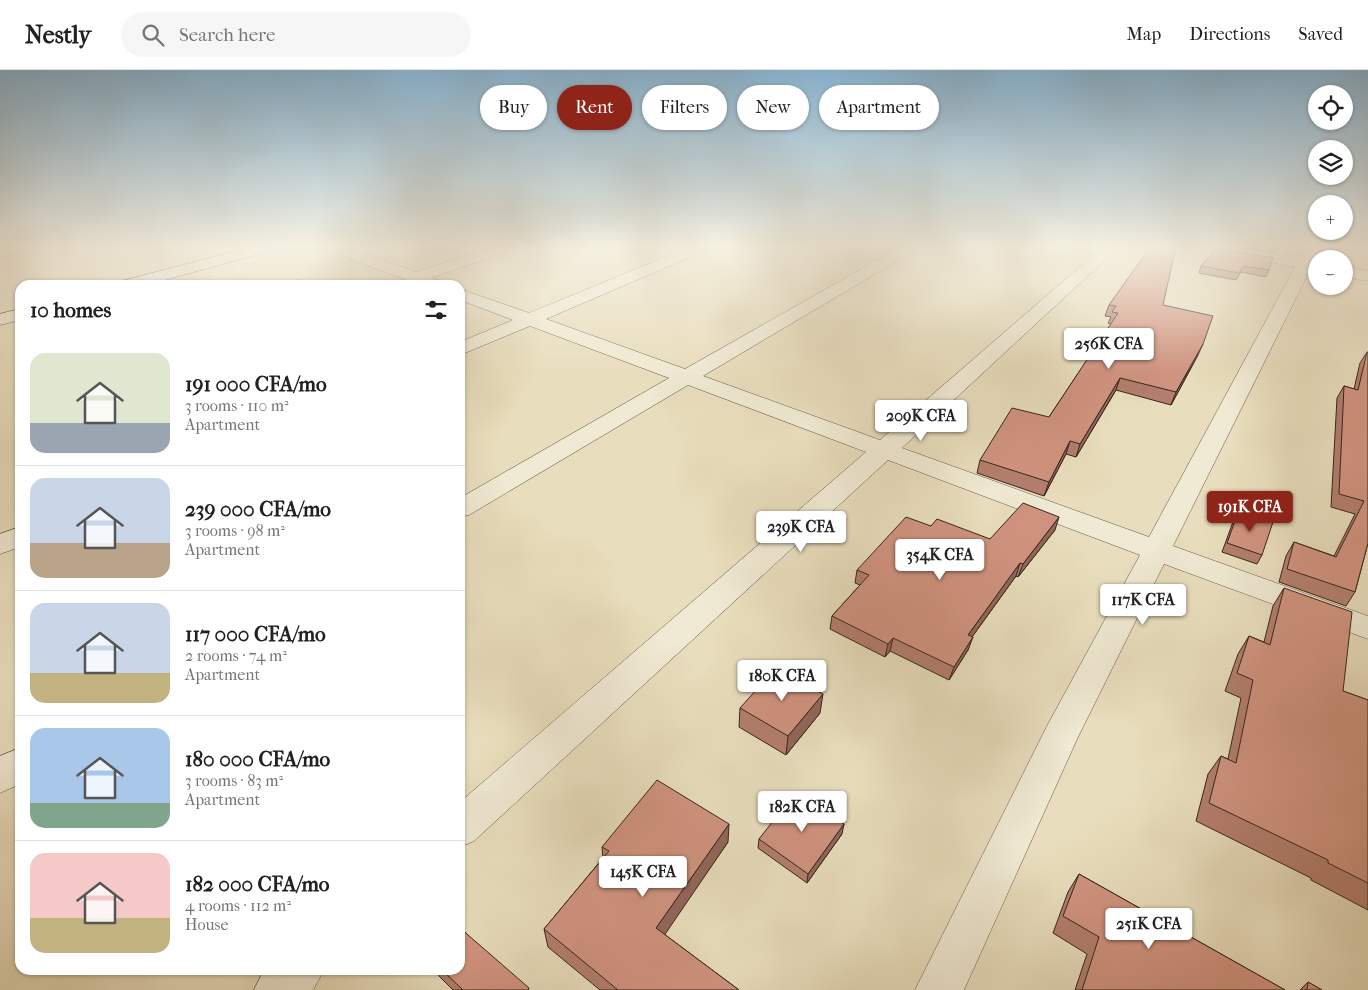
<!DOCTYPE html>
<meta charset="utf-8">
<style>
body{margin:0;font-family:"IM FELL French Canon",serif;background:#f6f6f6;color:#202124;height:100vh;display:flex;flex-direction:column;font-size:19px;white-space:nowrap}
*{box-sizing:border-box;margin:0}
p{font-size:16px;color:#757577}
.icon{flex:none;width:28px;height:28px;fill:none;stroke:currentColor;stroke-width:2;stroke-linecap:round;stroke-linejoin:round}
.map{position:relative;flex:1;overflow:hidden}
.panel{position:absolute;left:15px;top:210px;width:450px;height:695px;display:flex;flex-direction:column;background:#fff;border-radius:15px;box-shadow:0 1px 4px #0004}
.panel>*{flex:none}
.top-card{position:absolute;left:480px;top:15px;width:475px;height:45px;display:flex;gap:10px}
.fabs{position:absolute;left:1308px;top:15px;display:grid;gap:10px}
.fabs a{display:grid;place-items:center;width:45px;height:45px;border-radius:50%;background:#fff;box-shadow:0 1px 4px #0004;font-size:25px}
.price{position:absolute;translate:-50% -42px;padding:0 11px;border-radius:5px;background:#fff;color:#222;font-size:16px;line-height:32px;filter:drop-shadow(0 1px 2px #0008)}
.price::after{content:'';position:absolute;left:50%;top:30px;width:15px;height:11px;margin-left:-8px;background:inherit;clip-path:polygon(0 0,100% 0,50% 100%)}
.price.on{background:#8f2418;color:#fff}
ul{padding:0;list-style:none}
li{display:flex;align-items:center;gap:15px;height:125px;padding:0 15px}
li+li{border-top:1px solid #e0e0e0}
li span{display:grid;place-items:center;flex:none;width:140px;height:100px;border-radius:15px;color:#555}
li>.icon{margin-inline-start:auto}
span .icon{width:60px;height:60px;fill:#fffc;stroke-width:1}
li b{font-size:21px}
h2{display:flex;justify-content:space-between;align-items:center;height:60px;padding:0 15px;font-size:21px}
.tag{padding:0 18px;border-radius:22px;background:#fff;box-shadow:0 1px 4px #0004;font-size:18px;line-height:45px}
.tag.on{background:#8f2418;color:#fff}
header{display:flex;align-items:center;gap:30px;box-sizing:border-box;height:70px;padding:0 25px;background:#fff;border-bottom:1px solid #e0e0e0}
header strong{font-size:24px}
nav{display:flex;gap:28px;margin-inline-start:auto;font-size:18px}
.search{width:350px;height:45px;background:#f6f6f6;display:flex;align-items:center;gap:12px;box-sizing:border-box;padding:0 18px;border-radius:28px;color:#757577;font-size:19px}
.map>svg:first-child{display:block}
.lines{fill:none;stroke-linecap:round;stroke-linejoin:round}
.street-casing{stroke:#615446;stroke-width:1}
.secondary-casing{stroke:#34261f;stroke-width:1}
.street{fill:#f0e9d3;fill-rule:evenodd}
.secondary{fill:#f0e9d3;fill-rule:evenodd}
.wall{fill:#b37e6d;stroke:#34261f}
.shaded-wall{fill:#926759;stroke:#34261f}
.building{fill:#d0937f;stroke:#34261f}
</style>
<header>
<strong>Nestly</strong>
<div class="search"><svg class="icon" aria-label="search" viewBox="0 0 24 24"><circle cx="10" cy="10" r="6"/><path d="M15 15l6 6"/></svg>Search here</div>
<nav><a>Map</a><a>Directions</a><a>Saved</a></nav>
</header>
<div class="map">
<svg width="1368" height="920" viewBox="0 0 1368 920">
<rect width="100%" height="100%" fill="#e8ddbc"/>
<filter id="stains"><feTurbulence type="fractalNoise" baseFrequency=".004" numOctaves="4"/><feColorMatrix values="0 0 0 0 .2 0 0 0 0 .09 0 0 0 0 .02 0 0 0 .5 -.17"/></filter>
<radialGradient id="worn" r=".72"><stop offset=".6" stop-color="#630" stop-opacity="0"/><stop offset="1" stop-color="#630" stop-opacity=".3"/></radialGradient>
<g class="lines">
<defs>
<path id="street" d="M8 176H35L33 179 0 187V177Z
M322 176H342L416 202 495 176H516L514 179 431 208 441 211 443 215H420L324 179Z
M692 176H711L709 179 546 249 685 299 902 176H919L917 179 703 306 880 370 1104 176H1120L902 378 1149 467 1295 197 1204 180 1197 176H1228L1300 188 1307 176H1321L1314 191H1316V201L1310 200 1173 476 1368 546V569L1164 494 1078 667 964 920H915L1047 656 1140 485 888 390 474 771 460 777V732L866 382 688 315 469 445 460 447V428L669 308 530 256 460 285V272L513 250 460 230V219L529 243Z
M1344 197 1368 201V211L1344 207Z
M20 457V477L0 484V464Z
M20 678V714L0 723V686Z
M264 900H324L313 920H254Z"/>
<path id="secondary" d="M256 176H279L277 179 147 215H120L122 211Z
M20 239V250L0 255V244Z"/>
</defs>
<use href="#street" class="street-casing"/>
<use href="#secondary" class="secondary-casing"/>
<use href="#street" class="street"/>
<use href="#secondary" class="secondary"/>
</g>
<path class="wall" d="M1233 176H1280L1276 182Z
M1217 178 1269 200 1266 207 1241 202 1236 210 1199 203 1201 196Z
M1109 235H1163L1198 285 1171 335 1116 320 1076 387 1066 384 1044 426 977 403 980 390 1049 347 1111 254 1108 253 1111 247 1105 246Z
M1367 282 1368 473 1355 522 1346 536 1279 512 1286 486 1294 472 1334 486 1355 444 1331 437 1337 328 1344 316 1354 319 1360 293Z
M1239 440 1262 485 1257 494 1222 482 1234 449Z
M931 456 990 469 1055 460 1018 507 1016 506 972 567 968 580 949 610 890 581 885 587 830 559 832 546 860 515 855 513 857 500Z
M1284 518 1343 621 1368 630V840L1311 810V808L1196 751 1208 704 1221 686 1228 689 1241 628 1225 621 1238 584 1249 566 1264 572 1273 536Z
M740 638 820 643 786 685 739 657Z
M842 764 807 813 758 778 759 769Z
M728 772 664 864 739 920H600L548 877 544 859 603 788 602 777Z
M1079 804 1285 920H1075L1087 884 1053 863 1068 822Z
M436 900H460L529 920H453L439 906Z
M1308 912 1322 920H1300Z"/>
<path class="shaded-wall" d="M1203 274 1198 285 1171 335 1176 322Z
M1120 308 1116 320 1076 387 1080 374Z
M1070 371 1066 384 1044 426 1049 412Z
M1059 447 1055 460 1018 507 1023 494Z
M1020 493 1016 506 964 578 968 565Z
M973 567 968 580 949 610 954 597Z
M893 568 890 581 885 587 888 574Z
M823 624 820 643 786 685 788 666Z
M729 754 728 772 657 876 656 858Z
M844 754 842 764 807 813 808 804Z"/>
<path class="building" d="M1151 176H1176L1163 235 1213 246 1203 274 1176 322 1120 308 1080 374 1070 371 1049 412 980 390 1012 338 1049 347 1118 243 1112 242 1116 236 1109 235Z
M1217 178 1273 188 1269 200 1244 196 1239 203 1201 196Z
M298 210 312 215H283Z
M1367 282H1368V473L1355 522 1287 499 1294 472 1336 487 1364 431 1339 424 1344 316 1358 320Z
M1023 433 1059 447 1023 494 1020 493 968 565 973 567 954 597 893 568 888 574 832 546 869 505 857 500 906 447 931 456 937 449 990 469Z
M1239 440 1273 452 1262 485 1227 473Z
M1284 518 1352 542 1343 621 1368 630V813L1328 793V790L1209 733 1221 686 1236 693 1253 610 1237 603 1249 566 1270 575Z
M776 598 823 624 788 666 740 638Z
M657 710 729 754 656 858 739 920H618L544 859 609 781 602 777Z
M796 722 844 754 808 804 759 769Z
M1079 804 1285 920H1082L1099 867 1063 846Z
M460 858 529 918 528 920H463L442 900H460Z
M1308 912 1322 920H1307Z"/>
<linearGradient id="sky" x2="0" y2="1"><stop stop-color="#88b6d5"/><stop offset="0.58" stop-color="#f5f0e1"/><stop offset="1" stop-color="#f5f0e1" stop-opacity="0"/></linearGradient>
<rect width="1368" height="305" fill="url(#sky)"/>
<rect width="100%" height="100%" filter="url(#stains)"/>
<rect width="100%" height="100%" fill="url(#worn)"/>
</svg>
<div class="fabs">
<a><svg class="icon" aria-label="locate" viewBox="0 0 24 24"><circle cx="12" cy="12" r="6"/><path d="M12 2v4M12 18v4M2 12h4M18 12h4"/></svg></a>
<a><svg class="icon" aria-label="layers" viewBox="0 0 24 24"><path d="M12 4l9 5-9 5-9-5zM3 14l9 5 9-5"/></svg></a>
<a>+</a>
<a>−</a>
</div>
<b class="price" style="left:1109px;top:300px">256K CFA</b>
<b class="price" style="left:921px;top:372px">209K CFA</b>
<b class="price on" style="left:1250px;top:463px">191K CFA</b>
<b class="price" style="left:801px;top:483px">239K CFA</b>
<b class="price" style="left:940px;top:511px">354K CFA</b>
<b class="price" style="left:1143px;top:556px">117K CFA</b>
<b class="price" style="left:782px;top:632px">180K CFA</b>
<b class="price" style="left:802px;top:763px">182K CFA</b>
<b class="price" style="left:643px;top:828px">145K CFA</b>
<b class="price" style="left:1149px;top:880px">251K CFA</b>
<div class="top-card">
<a class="tag">Buy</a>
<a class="tag on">Rent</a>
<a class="tag">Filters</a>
<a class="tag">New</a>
<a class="tag">Apartment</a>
</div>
<section class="panel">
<h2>10 homes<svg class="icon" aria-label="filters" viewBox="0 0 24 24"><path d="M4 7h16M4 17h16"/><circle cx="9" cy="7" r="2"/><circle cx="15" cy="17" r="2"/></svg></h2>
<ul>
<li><span style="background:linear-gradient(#dfe7d0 70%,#9aa5b1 0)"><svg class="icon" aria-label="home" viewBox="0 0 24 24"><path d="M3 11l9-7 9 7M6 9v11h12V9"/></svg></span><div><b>191 000 CFA/mo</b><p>3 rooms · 110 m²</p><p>Apartment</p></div></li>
<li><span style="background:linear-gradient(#c9d6e8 65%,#b9a48a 0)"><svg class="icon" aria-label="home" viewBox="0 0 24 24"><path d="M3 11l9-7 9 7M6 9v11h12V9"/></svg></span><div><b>239 000 CFA/mo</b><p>3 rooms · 98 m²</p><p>Apartment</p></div></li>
<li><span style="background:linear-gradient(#c9d6e8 70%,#c2b280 0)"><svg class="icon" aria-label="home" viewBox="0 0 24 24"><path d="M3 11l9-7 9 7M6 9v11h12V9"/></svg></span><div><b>117 000 CFA/mo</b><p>2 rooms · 74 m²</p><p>Apartment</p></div></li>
<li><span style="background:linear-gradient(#a9c7e8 75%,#7fa58c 0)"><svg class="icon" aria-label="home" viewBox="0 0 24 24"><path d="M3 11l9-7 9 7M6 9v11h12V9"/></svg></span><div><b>180 000 CFA/mo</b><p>3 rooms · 83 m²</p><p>Apartment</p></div></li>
<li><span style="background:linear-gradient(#f6c9c9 65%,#c2b280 0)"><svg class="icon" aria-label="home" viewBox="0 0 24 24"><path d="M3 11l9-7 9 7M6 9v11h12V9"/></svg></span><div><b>182 000 CFA/mo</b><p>4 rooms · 112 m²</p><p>House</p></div></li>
</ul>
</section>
</div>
